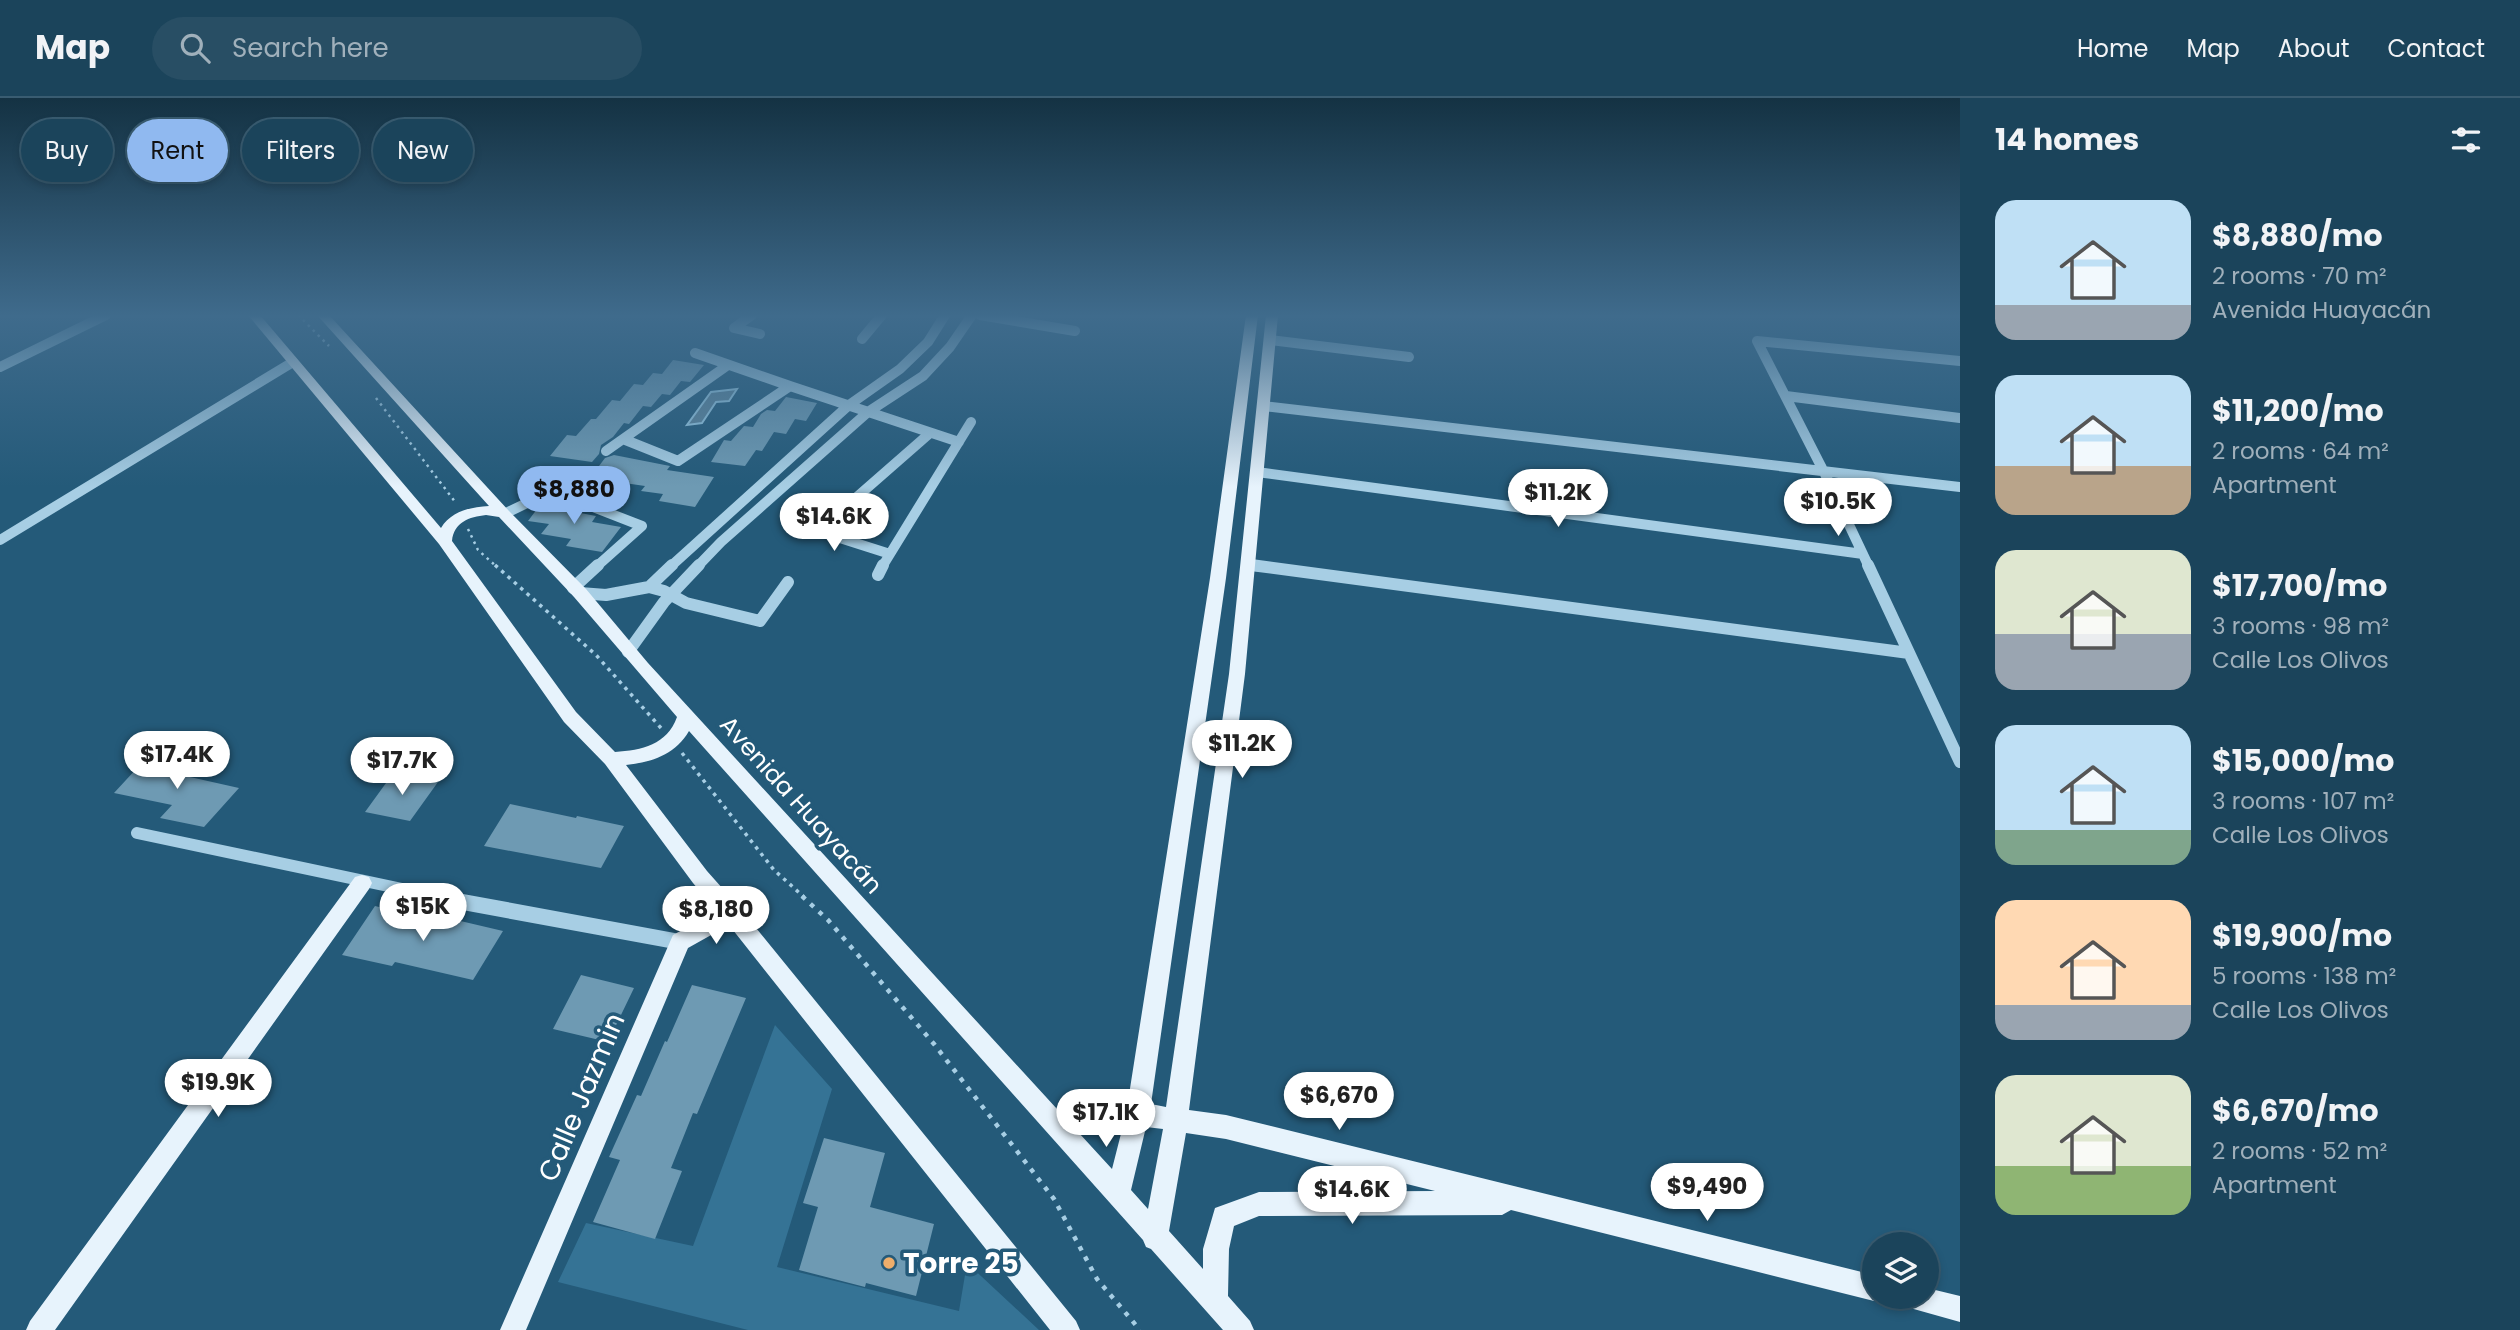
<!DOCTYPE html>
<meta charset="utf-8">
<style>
body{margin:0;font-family:Poppins,sans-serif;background:#284e64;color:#f1f3f6;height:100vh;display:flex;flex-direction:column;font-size:26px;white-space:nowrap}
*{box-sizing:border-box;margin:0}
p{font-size:23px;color:#a0b0bb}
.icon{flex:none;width:38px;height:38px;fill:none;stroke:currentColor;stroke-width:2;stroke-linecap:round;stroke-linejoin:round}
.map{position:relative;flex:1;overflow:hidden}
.details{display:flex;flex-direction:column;background:#1b445b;width:560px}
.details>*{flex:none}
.hud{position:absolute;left:21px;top:21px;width:665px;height:63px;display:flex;gap:14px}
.buttons{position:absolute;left:1862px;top:1134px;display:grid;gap:14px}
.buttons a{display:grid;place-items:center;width:77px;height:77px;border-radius:50%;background:#1b445b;box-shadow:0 4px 10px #0003,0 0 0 2px #395c71;font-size:35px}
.price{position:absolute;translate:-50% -60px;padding:0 16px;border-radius:24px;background:#fff;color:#222;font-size:23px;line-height:46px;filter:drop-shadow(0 2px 4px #0008)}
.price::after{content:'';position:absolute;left:50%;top:42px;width:21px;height:16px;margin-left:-10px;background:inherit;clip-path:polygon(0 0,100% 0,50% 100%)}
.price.active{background:#90b9f0;color:#111}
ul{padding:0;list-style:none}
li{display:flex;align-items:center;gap:21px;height:175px;padding:0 35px}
li span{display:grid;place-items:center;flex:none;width:196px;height:140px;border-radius:21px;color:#555}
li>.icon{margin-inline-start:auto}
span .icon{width:84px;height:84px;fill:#fffc;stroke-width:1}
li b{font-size:30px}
h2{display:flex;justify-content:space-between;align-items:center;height:84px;padding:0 35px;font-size:30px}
.pill{padding:0 24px;border-radius:32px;background:#1b445b;box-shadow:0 4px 10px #0003,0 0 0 2px #395c71;font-size:24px;line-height:63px}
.pill.active{background:#90b9f0;color:#111}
header{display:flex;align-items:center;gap:42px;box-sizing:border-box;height:98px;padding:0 35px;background:#1b445b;border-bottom:2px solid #395c71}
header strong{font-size:33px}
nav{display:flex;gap:38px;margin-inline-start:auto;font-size:24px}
.search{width:490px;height:63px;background:#284e64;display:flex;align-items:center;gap:18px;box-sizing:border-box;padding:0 24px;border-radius:38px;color:#a0b0bb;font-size:26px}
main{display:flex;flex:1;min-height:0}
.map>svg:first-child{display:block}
.green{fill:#357395}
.water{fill:#5e859c;stroke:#9bcce5;stroke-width:2}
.building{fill:#6e9ab3}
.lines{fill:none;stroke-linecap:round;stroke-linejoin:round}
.path-far2{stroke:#a7cee4;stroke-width:2.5;stroke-dasharray:2.5 4.5;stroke-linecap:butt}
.path-far1{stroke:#a7cee4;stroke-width:3.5;stroke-dasharray:3.5 5;stroke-linecap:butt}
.path{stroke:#a7cee4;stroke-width:4.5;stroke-dasharray:4.5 7;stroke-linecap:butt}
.minor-far2{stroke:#a7cee4;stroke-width:10}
.minor-far1{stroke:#a7cee4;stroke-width:12}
.minor{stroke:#a7cee4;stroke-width:16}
.major{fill:#e7f3fc;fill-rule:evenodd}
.poi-dot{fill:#eeae6b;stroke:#245a79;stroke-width:2.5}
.labels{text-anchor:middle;stroke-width:7;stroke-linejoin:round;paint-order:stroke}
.street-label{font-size:24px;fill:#fff;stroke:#245a79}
.near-street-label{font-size:28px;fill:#fff;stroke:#245a79}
.near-poi-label{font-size:28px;font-weight:bold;fill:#fff;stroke:#245a79;text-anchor:start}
</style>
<header>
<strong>Map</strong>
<div class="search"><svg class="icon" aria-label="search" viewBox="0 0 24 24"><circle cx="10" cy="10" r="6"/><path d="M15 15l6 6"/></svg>Search here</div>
<nav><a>Home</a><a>Map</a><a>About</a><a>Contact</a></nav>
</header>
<main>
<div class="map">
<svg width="1960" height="1232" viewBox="0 0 1960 1232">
<rect width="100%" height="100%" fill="#245a79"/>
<path class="green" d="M775 927 832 991 777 1169 959 1213 967 1165 1039 1232H748L558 1184 586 1125 693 1148Z"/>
<path class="water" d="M737 291 729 303 716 304 702 325 687 327 711 294Z"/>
<path class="building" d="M673 262 704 267 690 284 681 283 670 297 662 296 651 309 643 308 629 326 624 325 613 339 601 347 599 356 592 364 550 358 567 337 576 338 591 321H596L612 302 620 303 634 286 643 287 653 275 662 276Z
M786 299 817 305 806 323 795 321 786 336 774 334 762 353 756 352 745 368 711 364 724 342 731 343 744 328 753 329 761 316 767 312 775 313Z
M614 357 670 368 667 372 714 379 695 409 659 403 663 396 641 393 645 388 590 380 605 360Z
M552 401 577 411 575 414 596 418 592 424 621 429 602 454 566 448 571 441 541 436 549 426 528 423 540 407Z
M150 656 192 666 181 677 239 690 204 729 160 720 172 707 114 695Z
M394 674 438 684 410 723 365 714Z
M510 706 576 720 577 718 624 728 601 770 484 748Z
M375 808 449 826 452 821 503 833 473 882 395 864 392 868 342 857Z
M581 877 634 890 608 944 553 931Z
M692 887 746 900 697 1016 693 1015 671 1070 682 1073 655 1141 593 1124 620 1062 609 1059 637 997 641 998 665 943 667 944Z
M824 1040 885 1055 870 1109 934 1126 916 1198 866 1185 865 1189 799 1172 818 1109 803 1105Z"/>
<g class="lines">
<path class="path-far2" d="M298 217 329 248
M376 300 456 405
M468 431 478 452 497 469"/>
<path class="path-far1" d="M495 467 596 557 661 630
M682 655 774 772 804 799"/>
<path class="path" d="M802 798 828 822 934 946 1054 1101 1097 1181 1140 1232"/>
<path class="minor-far2" d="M752 217 734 230 760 236
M980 217 1075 233
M862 241 882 217
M1270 242 1409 259
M695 255 790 288 678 363 623 341 728 267
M0 269 106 217
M790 288 959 344
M1786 298 1960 320
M1263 308 1960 389
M930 335 818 433 890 456 971 324
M606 353 623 341
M1257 374 1863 456
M504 416 552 393 642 428 596 469
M0 442 293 264
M1247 467 1264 469
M670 469 849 307 900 271 928 244 945 217
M697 469 721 444 868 314 923 278 950 249 972 217
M882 469 890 456
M1869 469 1824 374 1757 243 1960 263"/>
<path class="minor-far1" d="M1251 467 1909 555
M1868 467 1960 664
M878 477 883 467
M649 489 664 493 686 505 760 523 788 484
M573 490 598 467
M580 495 606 497 649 489 672 467
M628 554 664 504 699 467
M137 735 440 799"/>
<path class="minor" d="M430 798 680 844"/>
<path class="major" d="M248 217H260L441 430C451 413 471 409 489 408L317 217H329L509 413 586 491 648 565 1112 1071 1126 1016 1210 480 1246 217H1258L1226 480 1151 1006 1166 1009 1229 576 1266 217H1278L1245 576 1189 1012 1226 1017 1874 1177V1199H1883L1874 1203 1511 1112 1502 1117 1259 1118 1234 1128 1229 1151 1228 1198 1250 1223 1254 1232H1223L1151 1151 1146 1149 1143 1142 689 633C675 657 652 664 626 667L707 773 739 809 1076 1223 1080 1232H1050L729 827 688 850 526 1232H500L673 837 717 813 693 785 605 666 564 624 439 446ZM486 417 499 419 574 499 677 619C667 647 642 652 615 654L576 614 452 443C454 424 469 419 486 417ZM1146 1029 1163 1031 1148 1111 1131 1092ZM1186 1035 1226 1041 1435 1093 1259 1094 1215 1110 1203 1151V1171L1169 1133Z
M362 777 369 779 372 785 369 791 55 1232H26L30 1223 355 779Z
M1927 1190 1960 1198V1224L1903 1208 1899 1199H1927Z"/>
</g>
<linearGradient id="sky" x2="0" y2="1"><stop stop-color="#143243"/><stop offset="0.56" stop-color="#3f6b8c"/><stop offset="1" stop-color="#3f6b8c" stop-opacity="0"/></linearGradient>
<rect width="1960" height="389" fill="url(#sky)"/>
<circle class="poi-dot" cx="889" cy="1165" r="7"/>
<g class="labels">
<g class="street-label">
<text transform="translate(801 707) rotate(48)" y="8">Avenida Huayacán</text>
</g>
<g class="near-street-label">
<text transform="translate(581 999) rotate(-67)" y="10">Calle Jazmin</text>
</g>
<g class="near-poi-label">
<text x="903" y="1175">Torre 25</text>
</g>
</g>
</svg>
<div class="buttons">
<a><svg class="icon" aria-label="layers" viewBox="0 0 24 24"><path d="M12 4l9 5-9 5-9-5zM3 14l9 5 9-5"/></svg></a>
</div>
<b class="price active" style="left:574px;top:428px">$8,880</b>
<b class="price" style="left:1558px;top:431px">$11.2K</b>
<b class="price" style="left:1838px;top:440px">$10.5K</b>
<b class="price" style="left:834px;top:455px">$14.6K</b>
<b class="price" style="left:1242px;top:682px">$11.2K</b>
<b class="price" style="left:177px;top:693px">$17.4K</b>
<b class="price" style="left:402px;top:699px">$17.7K</b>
<b class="price" style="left:423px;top:845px">$15K</b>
<b class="price" style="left:716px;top:848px">$8,180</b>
<b class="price" style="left:218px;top:1021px">$19.9K</b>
<b class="price" style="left:1339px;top:1034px">$6,670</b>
<b class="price" style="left:1106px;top:1051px">$17.1K</b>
<b class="price" style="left:1707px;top:1125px">$9,490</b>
<b class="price" style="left:1352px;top:1128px">$14.6K</b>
<div class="hud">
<a class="pill">Buy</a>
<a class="pill active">Rent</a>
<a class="pill">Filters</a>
<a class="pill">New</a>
</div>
</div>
<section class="details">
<h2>14 homes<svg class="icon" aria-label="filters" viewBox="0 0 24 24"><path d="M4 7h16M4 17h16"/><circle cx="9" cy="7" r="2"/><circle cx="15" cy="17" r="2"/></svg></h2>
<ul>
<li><span style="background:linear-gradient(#bfe0f5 75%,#9aa5b1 0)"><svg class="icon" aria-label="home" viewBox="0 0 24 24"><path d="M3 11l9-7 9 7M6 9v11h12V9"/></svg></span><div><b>$8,880/mo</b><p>2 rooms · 70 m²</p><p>Avenida Huayacán</p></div></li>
<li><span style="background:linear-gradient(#bfe0f5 65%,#b9a48a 0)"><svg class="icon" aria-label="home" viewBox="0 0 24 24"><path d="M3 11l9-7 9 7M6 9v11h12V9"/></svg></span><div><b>$11,200/mo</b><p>2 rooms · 64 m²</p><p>Apartment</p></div></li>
<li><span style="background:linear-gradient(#dfe7d0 60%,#9aa5b1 0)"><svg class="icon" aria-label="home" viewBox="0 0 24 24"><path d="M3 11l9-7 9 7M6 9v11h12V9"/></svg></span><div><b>$17,700/mo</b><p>3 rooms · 98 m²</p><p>Calle Los Olivos</p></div></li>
<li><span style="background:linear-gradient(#bfe0f5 75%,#7fa58c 0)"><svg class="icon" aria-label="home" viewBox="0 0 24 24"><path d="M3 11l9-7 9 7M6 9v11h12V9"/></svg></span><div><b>$15,000/mo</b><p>3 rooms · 107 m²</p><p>Calle Los Olivos</p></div></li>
<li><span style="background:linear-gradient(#ffd9b3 75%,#9aa5b1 0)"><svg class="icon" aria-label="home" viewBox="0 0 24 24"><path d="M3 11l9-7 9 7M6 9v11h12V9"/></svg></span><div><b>$19,900/mo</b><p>5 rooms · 138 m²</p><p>Calle Los Olivos</p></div></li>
<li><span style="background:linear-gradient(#dfe7d0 65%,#8fb573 0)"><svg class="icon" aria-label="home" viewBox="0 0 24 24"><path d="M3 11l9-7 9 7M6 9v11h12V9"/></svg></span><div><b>$6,670/mo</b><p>2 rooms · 52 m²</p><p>Apartment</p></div></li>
</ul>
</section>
</main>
